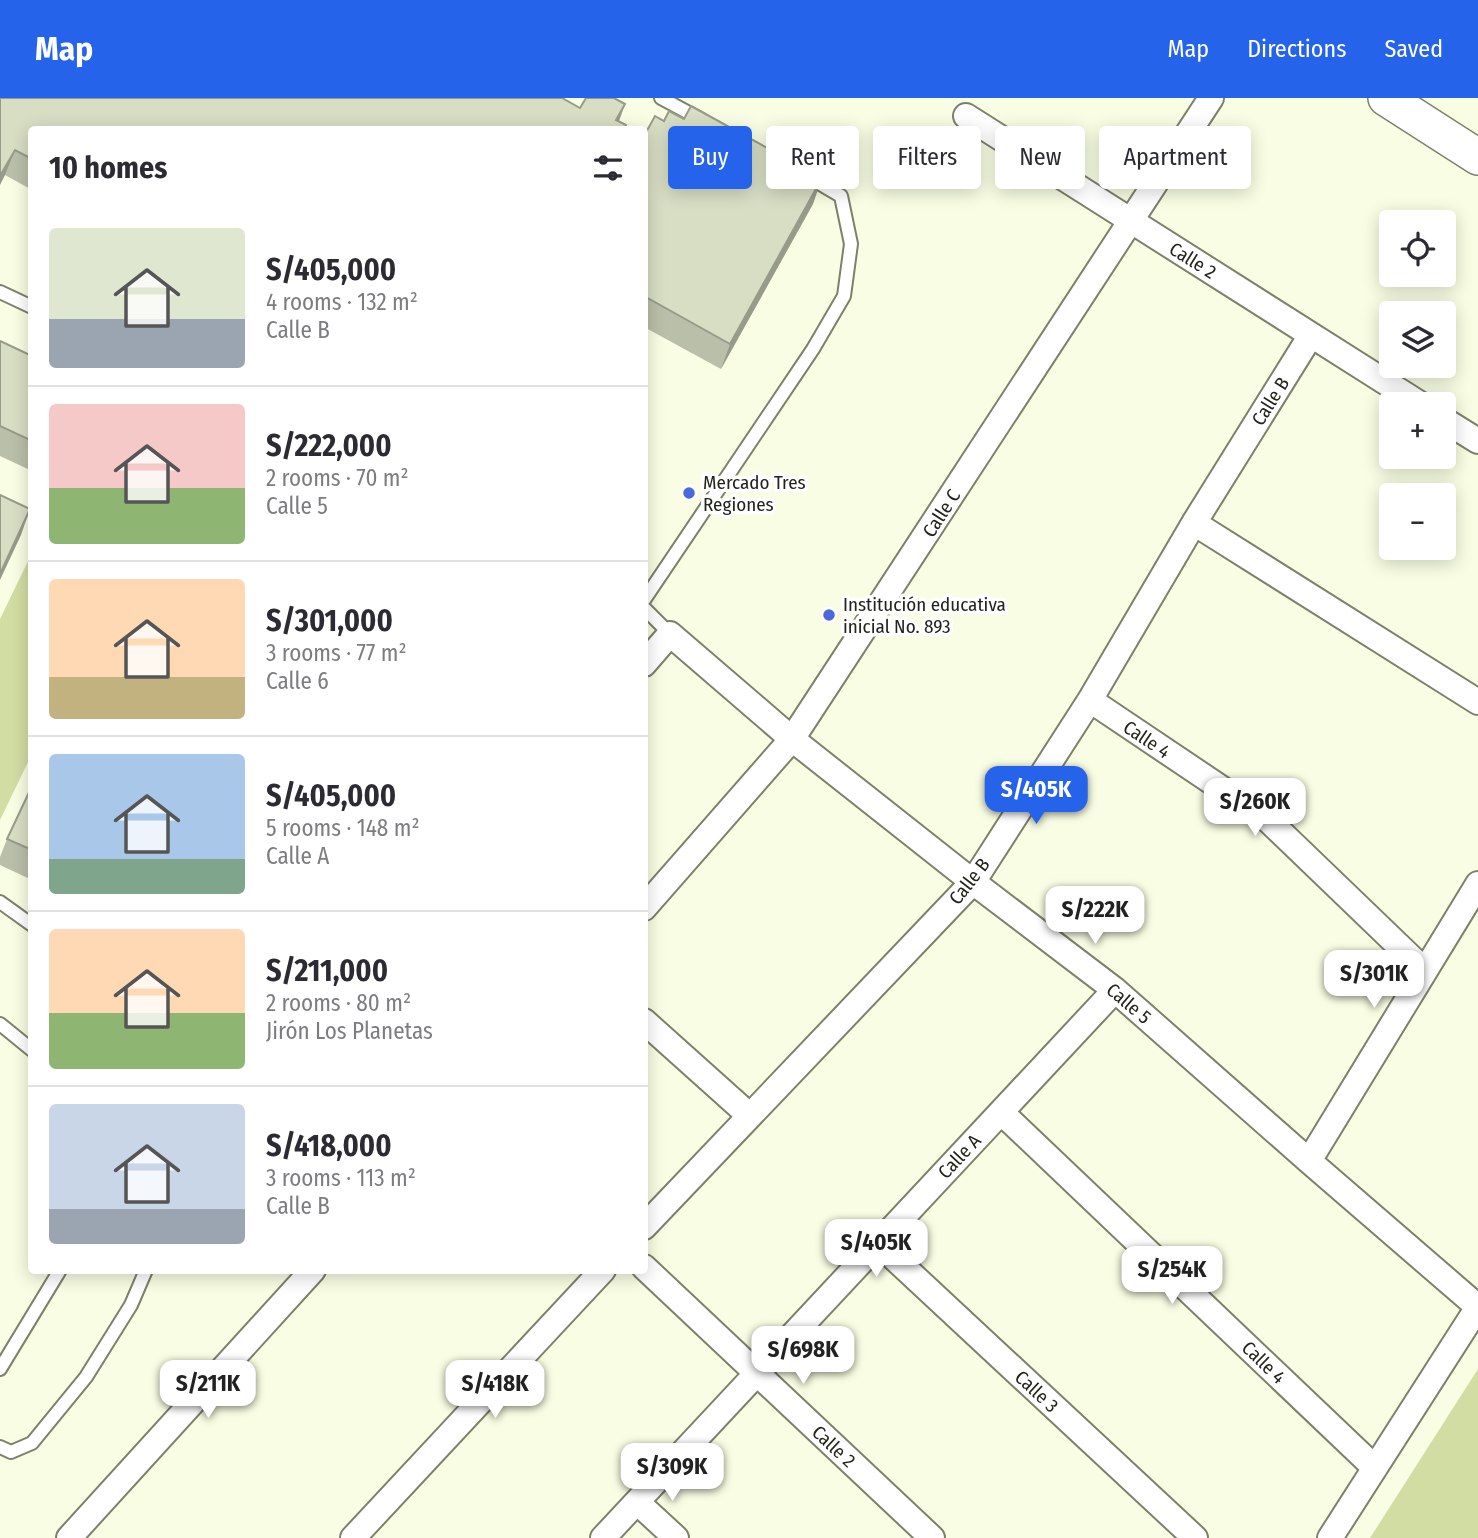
<!DOCTYPE html>
<meta charset="utf-8">
<style>
body{margin:0;font-family:"Fira Sans Condensed",sans-serif;background:#f7f7f7;color:#2b2b33;height:100vh;display:flex;flex-direction:column;font-size:26px;white-space:nowrap}
*{box-sizing:border-box;margin:0}
p{font-size:23px;color:#7c7c81}
.icon{flex:none;width:38px;height:38px;fill:none;stroke:currentColor;stroke-width:2;stroke-linecap:round;stroke-linejoin:round}
.map{position:relative;flex:1;overflow:hidden}
.details{position:absolute;left:28px;top:28px;width:620px;height:1148px;display:flex;flex-direction:column;background:#fff;border-radius:7px;box-shadow:0 4px 18px #0003}
.details>*{flex:none}
.hud{position:absolute;left:668px;top:28px;width:665px;height:63px;display:flex;gap:14px}
.fabs{position:absolute;left:1379px;top:112px;display:grid;gap:14px}
.fabs a{display:grid;place-items:center;width:77px;height:77px;border-radius:7px;background:#fff;box-shadow:0 4px 18px #0003;font-size:35px}
.price{position:absolute;translate:-50% -60px;padding:0 16px;border-radius:14px;background:#fff;color:#222;font-size:23px;line-height:46px;filter:drop-shadow(0 2px 4px #0008)}
.price::after{content:'';position:absolute;left:50%;top:42px;width:21px;height:16px;margin-left:-10px;background:inherit;clip-path:polygon(0 0,100% 0,50% 100%)}
.price.selected{background:#2563eb;color:#fff}
ul{padding:0;list-style:none}
li{display:flex;align-items:center;gap:21px;height:175px;padding:0 21px}
li+li{border-top:2px solid #e1e1e2}
li span{display:grid;place-items:center;flex:none;width:196px;height:140px;border-radius:7px;color:#555}
li>.icon{margin-inline-start:auto}
span .icon{width:84px;height:84px;fill:#fffc;stroke-width:1}
li b{font-size:30px}
h2{display:flex;justify-content:space-between;align-items:center;height:84px;padding:0 21px;font-size:30px}
.chip{padding:0 24px;border-radius:7px;background:#fff;box-shadow:0 4px 18px #0003;font-size:24px;line-height:63px}
.chip.selected{background:#2563eb;color:#fff}
header{display:flex;align-items:center;gap:42px;box-sizing:border-box;height:98px;padding:0 35px;background:#2563eb;color:#fff}
header strong{font-size:33px}
nav{display:flex;gap:38px;margin-inline-start:auto;font-size:24px}
.map>svg:first-child{display:block}
.green{fill:#d2dda3}
.lines{fill:none;stroke-linecap:round;stroke-linejoin:round}
.lane-casing{stroke:#7d816a;stroke-width:16}
.street-casing{stroke:#7d816a;stroke-width:28}
.secondary-casing{stroke:#7d816a;stroke-width:38}
.lane{stroke:#fff;stroke-width:12}
.street{stroke:#fff;stroke-width:24}
.secondary{stroke:#fff;stroke-width:35}
.wall{fill:#babfa9}
.shaded-wall{fill:#979b89}
.building{fill:#d8dec4;stroke:#979b89;stroke-width:2}
.poi-dot{fill:#4b68dc;stroke:#fff;stroke-width:2.5}
.labels{text-anchor:middle;stroke-width:7;stroke-linejoin:round;paint-order:stroke}
.street-label{font-size:19px;fill:#22241b;stroke:#fff}
.poi-label{font-size:19px;fill:#22241b;stroke:#fff;text-anchor:start}
</style>
<header>
<strong>Map</strong>
<nav><a>Map</a><a>Directions</a><a>Saved</a></nav>
</header>
<div class="map">
<svg width="1478" height="1440" viewBox="0 0 1478 1440">
<rect width="100%" height="100%" fill="#f8fde3"/>
<path class="green" d="M31 457V658L0 722V521Z
M1478 1271V1440H1370Z"/>
<g class="lines">
<defs>
<path id="lane" d="M661 0 702 22
M0 194 32 209
M644 502 813 251 844 198 851 146 841 98 807 78
M644 510 670 536
M0 804 32 827
M0 926 32 952
M0 1271 60 1172
M0 1349 11 1354 32 1345 86 1279 131 1207 146 1172"/>
<path id="street" d="M966 18 1420 306
M1444 322 1478 343
M1194 425 1478 604
M644 566 670 536 792 641 973 784 1115 892 1309 1063 1478 1209
M1090 602 1267 721 1425 873
M644 810 792 641 1211 0
M644 923 750 1018
M1001 1014 1375 1370
M1309 1063 1478 786
M644 1129 973 784 1090 602 1194 425 1311 237
M878 1145 1195 1440
M644 1169 932 1440
M637 1404 676 1440
M69 1440 313 1172
M353 1440 603 1172
M603 1440 1115 892
M1330 1440 1478 1209"/>
<path id="secondary" d="M1386 0 1478 59"/>
</defs>
<use href="#lane" class="lane-casing"/>
<use href="#street" class="street-casing"/>
<use href="#secondary" class="secondary-casing"/>
<use href="#lane" class="lane"/>
<use href="#street" class="street"/>
<use href="#secondary" class="secondary"/>
</g>
<path class="wall" d="M0 0 580 10 625 6 619 23 626 27 624 32H32V92L5 77Z
M644 38 813 106 721 271 644 229Z
M0 243 32 258V373L0 358Z
M32 688V782L0 767V759L7 741Z"/>
<path class="shaded-wall" d="M625 6 616 31V22Z
M15 52 5 77 0 87V78Z
M822 80 813 106 721 271 730 246Z
M30 411 21 437 0 482V476Z"/>
<path class="building" d="M0 0H562L580 10 586 0H614L625 6 616 22 626 27 624 32H32V61L15 52 0 78Z
M691 8 822 80 730 246 644 198V38L655 18 664 23 669 13 684 21Z
M0 243 32 258V343L0 328Z
M0 397 30 411 0 476Z
M32 688V752L7 741Z"/>
<g class="poi-dot">
<circle cx="689" cy="395" r="7"/>
<circle cx="829" cy="517" r="7"/>
</g>
<g class="labels">
<g class="street-label">
<text transform="translate(1193 162) rotate(32)" y="7">Calle 2</text>
<text transform="translate(1270 303) rotate(-58)" y="7">Calle B</text>
<text transform="translate(941 415) rotate(-57)" y="7">Calle C</text>
<text transform="translate(1147 641) rotate(34)" y="7">Calle 4</text>
<text transform="translate(969 783) rotate(-52)" y="7">Calle B</text>
<text transform="translate(1129 905) rotate(40)" y="7">Calle 5</text>
<text transform="translate(959 1058) rotate(-47)" y="7">Calle A</text>
<text transform="translate(1264 1264) rotate(44)" y="7">Calle 4</text>
<text transform="translate(1037 1293) rotate(43)" y="7">Calle 3</text>
<text transform="translate(834 1348) rotate(43)" y="7">Calle 2</text>
</g>
<g class="poi-label">
<text x="703" y="391">Mercado Tres<tspan x="703" dy="22">Regiones</tspan></text>
<text x="843" y="513">Institución educativa<tspan x="843" dy="22">inicial No. 893</tspan></text>
</g>
</g>
</svg>
<div class="fabs">
<a><svg class="icon" aria-label="locate" viewBox="0 0 24 24"><circle cx="12" cy="12" r="6"/><path d="M12 2v4M12 18v4M2 12h4M18 12h4"/></svg></a>
<a><svg class="icon" aria-label="layers" viewBox="0 0 24 24"><path d="M12 4l9 5-9 5-9-5zM3 14l9 5 9-5"/></svg></a>
<a>+</a>
<a>−</a>
</div>
<b class="price selected" style="left:1036px;top:728px">S/405K</b>
<b class="price" style="left:1255px;top:740px">S/260K</b>
<b class="price" style="left:1095px;top:848px">S/222K</b>
<b class="price" style="left:1374px;top:912px">S/301K</b>
<b class="price" style="left:876px;top:1181px">S/405K</b>
<b class="price" style="left:1172px;top:1208px">S/254K</b>
<b class="price" style="left:803px;top:1288px">S/698K</b>
<b class="price" style="left:208px;top:1322px">S/211K</b>
<b class="price" style="left:495px;top:1322px">S/418K</b>
<b class="price" style="left:672px;top:1405px">S/309K</b>
<div class="hud">
<a class="chip selected">Buy</a>
<a class="chip">Rent</a>
<a class="chip">Filters</a>
<a class="chip">New</a>
<a class="chip">Apartment</a>
</div>
<section class="details">
<h2>10 homes<svg class="icon" aria-label="filters" viewBox="0 0 24 24"><path d="M4 7h16M4 17h16"/><circle cx="9" cy="7" r="2"/><circle cx="15" cy="17" r="2"/></svg></h2>
<ul>
<li><span style="background:linear-gradient(#dfe7d0 65%,#9aa5b1 0)"><svg class="icon" aria-label="home" viewBox="0 0 24 24"><path d="M3 11l9-7 9 7M6 9v11h12V9"/></svg></span><div><b>S/405,000</b><p>4 rooms · 132 m²</p><p>Calle B</p></div></li>
<li><span style="background:linear-gradient(#f6c9c9 60%,#8fb573 0)"><svg class="icon" aria-label="home" viewBox="0 0 24 24"><path d="M3 11l9-7 9 7M6 9v11h12V9"/></svg></span><div><b>S/222,000</b><p>2 rooms · 70 m²</p><p>Calle 5</p></div></li>
<li><span style="background:linear-gradient(#ffd9b3 70%,#c2b280 0)"><svg class="icon" aria-label="home" viewBox="0 0 24 24"><path d="M3 11l9-7 9 7M6 9v11h12V9"/></svg></span><div><b>S/301,000</b><p>3 rooms · 77 m²</p><p>Calle 6</p></div></li>
<li><span style="background:linear-gradient(#a9c7e8 75%,#7fa58c 0)"><svg class="icon" aria-label="home" viewBox="0 0 24 24"><path d="M3 11l9-7 9 7M6 9v11h12V9"/></svg></span><div><b>S/405,000</b><p>5 rooms · 148 m²</p><p>Calle A</p></div></li>
<li><span style="background:linear-gradient(#ffd9b3 60%,#8fb573 0)"><svg class="icon" aria-label="home" viewBox="0 0 24 24"><path d="M3 11l9-7 9 7M6 9v11h12V9"/></svg></span><div><b>S/211,000</b><p>2 rooms · 80 m²</p><p>Jirón Los Planetas</p></div></li>
<li><span style="background:linear-gradient(#c9d6e8 75%,#9aa5b1 0)"><svg class="icon" aria-label="home" viewBox="0 0 24 24"><path d="M3 11l9-7 9 7M6 9v11h12V9"/></svg></span><div><b>S/418,000</b><p>3 rooms · 113 m²</p><p>Calle B</p></div></li>
</ul>
</section>
</div>
